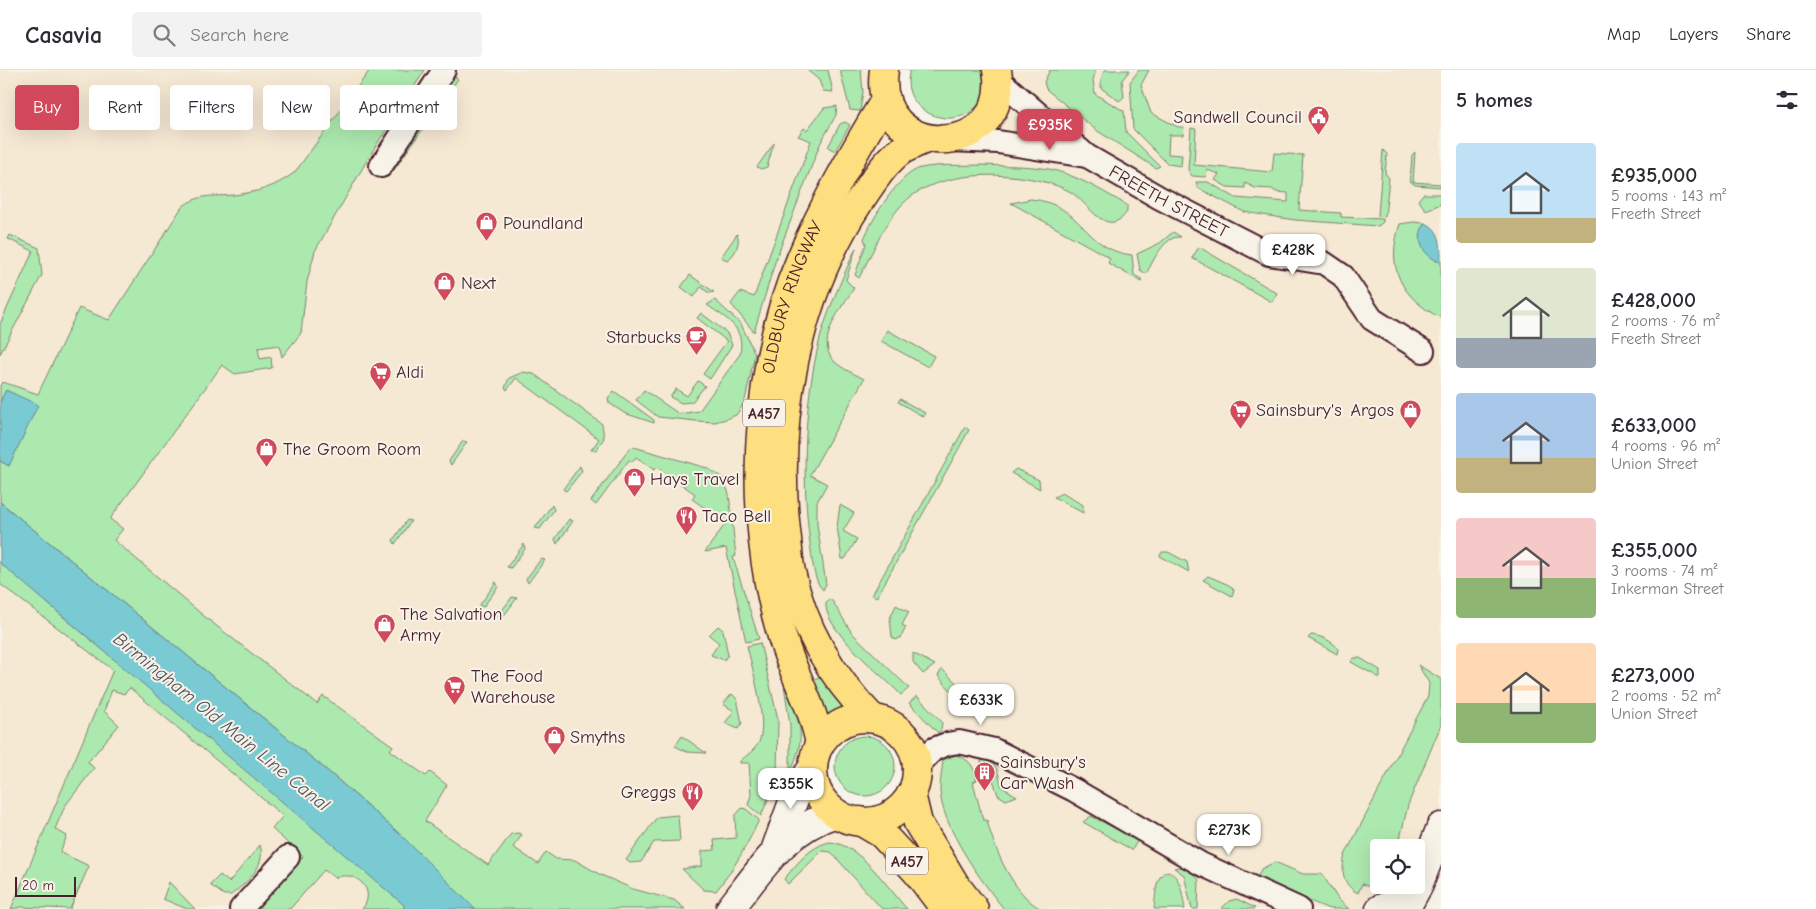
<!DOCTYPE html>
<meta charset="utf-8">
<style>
body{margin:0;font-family:"Comic Neue",sans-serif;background:#f2f2f3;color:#2b2b33;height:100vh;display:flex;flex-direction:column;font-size:19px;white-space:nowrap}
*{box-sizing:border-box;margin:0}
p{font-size:16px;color:#7c7c81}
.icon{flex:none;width:28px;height:28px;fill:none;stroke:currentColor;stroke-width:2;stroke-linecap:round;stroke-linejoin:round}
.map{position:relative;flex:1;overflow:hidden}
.drawer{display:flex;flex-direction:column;background:#fff;width:375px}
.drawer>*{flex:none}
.guide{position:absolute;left:15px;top:15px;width:475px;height:45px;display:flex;gap:10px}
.fabs{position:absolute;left:1370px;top:769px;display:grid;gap:10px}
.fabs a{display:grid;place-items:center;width:55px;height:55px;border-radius:5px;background:#fff;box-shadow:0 5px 20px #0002;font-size:25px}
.scale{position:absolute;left:15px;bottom:12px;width:61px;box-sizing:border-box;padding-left:5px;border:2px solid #4a1f2b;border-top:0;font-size:14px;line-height:18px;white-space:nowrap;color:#4a1f2b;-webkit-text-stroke:4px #f7f3e8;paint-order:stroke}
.price{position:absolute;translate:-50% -42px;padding:0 11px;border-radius:10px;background:#fff;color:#222;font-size:16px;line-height:32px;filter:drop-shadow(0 1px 2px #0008)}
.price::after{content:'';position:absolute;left:50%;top:30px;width:15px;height:11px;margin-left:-8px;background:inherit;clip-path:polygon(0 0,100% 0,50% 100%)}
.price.on{background:#d1495b;color:#fff}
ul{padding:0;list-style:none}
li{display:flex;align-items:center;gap:15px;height:125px;padding:0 15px}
li span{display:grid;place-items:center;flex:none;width:140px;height:100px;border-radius:5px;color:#555}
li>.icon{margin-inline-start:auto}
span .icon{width:60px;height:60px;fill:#fffc;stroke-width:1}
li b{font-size:21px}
h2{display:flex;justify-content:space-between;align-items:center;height:60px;padding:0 15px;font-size:21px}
.pill{padding:0 18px;border-radius:5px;background:#fff;box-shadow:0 5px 20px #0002;font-size:18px;line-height:45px}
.pill.on{background:#d1495b;color:#fff}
header{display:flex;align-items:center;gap:30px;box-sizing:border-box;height:70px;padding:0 25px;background:#fff;border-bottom:1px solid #e1e1e2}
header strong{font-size:24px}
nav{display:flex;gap:28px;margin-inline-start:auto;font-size:18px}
.search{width:350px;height:45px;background:#f2f2f3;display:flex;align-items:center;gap:12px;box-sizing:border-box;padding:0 18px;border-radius:5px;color:#7c7c81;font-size:19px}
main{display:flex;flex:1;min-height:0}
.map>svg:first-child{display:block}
.built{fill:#f6e9d4;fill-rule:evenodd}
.green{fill:#ace9af;stroke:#7b846d}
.water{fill:#7acad4;stroke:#678690}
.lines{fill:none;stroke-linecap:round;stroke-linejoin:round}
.street-casing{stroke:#4a1f2b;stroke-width:26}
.secondary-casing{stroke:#4a1f2b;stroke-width:31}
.primary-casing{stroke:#4a1f2b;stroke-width:31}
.street{stroke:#f7f3e8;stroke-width:22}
.secondary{stroke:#f7f3e8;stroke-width:28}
.primary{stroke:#fedf80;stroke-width:28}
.labels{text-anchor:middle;stroke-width:4;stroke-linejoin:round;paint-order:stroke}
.shield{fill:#f7f3e8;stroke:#7e5f64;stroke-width:1}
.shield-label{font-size:16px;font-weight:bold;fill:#4a1f2b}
.poi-label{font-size:18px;fill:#4a1f2b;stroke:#f7f3e8;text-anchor:start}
.street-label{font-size:18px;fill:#4a1f2b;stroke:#f7f3e8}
.water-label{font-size:19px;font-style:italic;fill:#58525e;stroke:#f7f3e8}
</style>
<header>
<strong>Casavia</strong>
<div class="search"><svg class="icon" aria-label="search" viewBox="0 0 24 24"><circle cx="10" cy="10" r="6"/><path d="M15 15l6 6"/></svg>Search here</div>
<nav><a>Map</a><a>Layers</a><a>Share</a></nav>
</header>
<main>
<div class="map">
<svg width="1441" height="839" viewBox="0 0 1441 839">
<rect width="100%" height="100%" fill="#f7f3e8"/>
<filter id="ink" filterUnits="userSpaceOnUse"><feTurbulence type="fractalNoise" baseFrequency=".02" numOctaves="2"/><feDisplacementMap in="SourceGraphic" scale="10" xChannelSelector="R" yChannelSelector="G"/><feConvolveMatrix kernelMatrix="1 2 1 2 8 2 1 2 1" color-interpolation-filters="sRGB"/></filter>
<g filter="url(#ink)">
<path class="built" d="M0 0H884L883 21 892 45 902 56 914 64 935 70 963 66 985 50 993 40 997 27V0H1441V757L1418 816 1405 839H0ZM858 648 885 652 900 661 909 672 917 696 916 710 906 731 892 744 870 751 851 750 836 743 825 733 814 711 813 697 820 674 827 664 838 655ZM1379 778H1416V815H1379Z"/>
<path class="green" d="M370 0H425L373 80 315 181 307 212 301 263 282 287 279 275 258 278 260 289 271 287 272 298 235 304 222 295 110 449 123 459 114 470 205 547 317 634 323 626 393 676 390 680 426 706 430 702 447 715 425 751 488 795 511 764 518 763 522 765 513 777 538 794 546 782 556 789 575 790 599 804 633 819 674 830 685 839H475L402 766 329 702 0 432V391L9 396 6 320 0 332V315L3 312 38 324 79 238 109 250 182 137C200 123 213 127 234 125 258 122 276 117 295 102Z
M807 0H828L833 22 823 21 819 10Z
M840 0H861L863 22 860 41 850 40Z
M910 0H986C985 8 987 20 983 27 963 68 896 44 910 0Z
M1050 0H1096L1093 10 1095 24 1124 41 1126 62 1160 96 1156 98 1096 60 1046 19 1044 12Z
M1104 0H1130L1122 10 1124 27 1119 31 1101 18V10Z
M1139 0H1149L1141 15 1151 43 1178 57H1184L1183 65H1169L1168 84 1182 85 1181 96 1168 94 1133 59 1130 12Z
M453 5 458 9 394 100H391Z
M837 36 836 45 820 74 776 189 754 262 731 234 740 222 754 227 811 71 798 66 804 58 807 60 824 38Z
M845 52 850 55 835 81 828 77 840 54Z
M1191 58 1196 59 1194 95 1272 102 1274 83 1303 85 1299 140 1341 143V147L1383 149V152L1378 156 1295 150 1244 142 1198 118 1196 112H1208L1236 128 1288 132V123L1276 122 1272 119 1255 118 1245 113V118L1227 117 1215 110 1219 104 1207 100 1206 107 1192 106 1188 100Z
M774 73 767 97 761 99 757 97Z
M1383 80 1387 84 1385 103 1389 108 1385 147 1378 146Z
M1415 82 1413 112 1441 114V117L1415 115 1410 111 1412 85Z
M979 95C1002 96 1026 95 1049 99 1077 105 1102 121 1127 135V142C1122 149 1115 155 1105 151 1090 144 1082 127 1067 120 1025 100 946 98 909 128 886 147 873 182 859 208L855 205 866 174 864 169C872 149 899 103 921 98 939 94 960 96 979 95Z
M1423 124H1441V134L1426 140 1418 130Z
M1031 129C1084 134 1083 180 1132 185L1134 205 1143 210 1141 212 1108 193 1110 188 1011 133Z
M1413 152 1425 153 1423 155 1436 191 1441 192V248C1401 228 1385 197 1400 154Z
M1173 162 1181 167C1164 165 1153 192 1146 204L1140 200 1137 184 1160 173Z
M737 164C741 172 735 186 727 190L721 187Z
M10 165 39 178 42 205 0 284V254L33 181 8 169Z
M1199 177 1277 223 1272 232 1192 188Z
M856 178 846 210 854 218C843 236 814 270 834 291 842 299 855 304 864 309L810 405 827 414 817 432V454L826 514 823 520C813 511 812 486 810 473 801 408 804 321 823 258 832 231 844 204 856 178Z
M690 205 714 222 709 223 701 217 694 227 681 217Z
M715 230 741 254 755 284 745 330 741 338 736 345 726 349 715 352 696 351 658 347 636 330 644 320 679 344 699 341 740 284C745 257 727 249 707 235Z
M701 243 727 263 732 275 710 309 703 304 727 271 697 248Z
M887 260 934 286 928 297 881 271Z
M523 302 534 304 602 354 604 368 596 380H591L599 369 516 308 507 320 505 318 509 308Z
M698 311 705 316 692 332 681 333 670 327 676 319 687 326Z
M614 321 654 350V353L624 343 609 333 608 328Z
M900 329 925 343 924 347 898 332Z
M965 357 969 360 877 527 872 525Z
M463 371 467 372 451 395 449 391Z
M634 377 707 398 723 408 729 424 736 486 733 487 759 569 746 572 726 478 705 482 726 453 692 429 695 424 657 397 654 400 636 387 632 392 629 390 596 435 591 431 630 378Z
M580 396 582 401 567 420 565 421 563 419Z
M1016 399 1039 410 1040 419 1011 403Z
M1062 423 1083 435V443L1054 427Z
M552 435 554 440 540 459 535 458Z
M840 435 854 443 843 461 857 469 845 489H842L837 457Z
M569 449 573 451 557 474 555 469Z
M407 450 411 451 395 474 393 470Z
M524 474 525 479 511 498 507 497Z
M1162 482H1168L1187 492 1189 502 1160 486Z
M541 489 545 490 528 513 526 509Z
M0 491 61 545 180 643 405 835 404 839H362C378 820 355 799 335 808L324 800 290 839H253L303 787 272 759 283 746 130 618 124 624 112 620 104 641 119 655 88 692 94 698 65 736 55 759 67 766 60 782 89 796 70 839 22 837 11 839 113 600 0 514Z
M1208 506 1229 515 1234 520 1232 526 1203 510Z
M496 512 498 517 483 537 479 536Z
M512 527 517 528 500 551 498 546Z
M831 529 852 563 909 618 901 625C883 605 822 559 826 532Z
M896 535 909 542 902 555 906 557 901 567 896 570 892 567 890 548Z
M718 556 723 560 728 585 724 590 711 585 719 573 709 565Z
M1311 565C1320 565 1334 572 1338 579L1337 584 1308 568Z
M760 573 778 649 777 708 761 746 748 735 751 725 749 693H740V691C747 685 755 680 759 672 768 652 752 597 747 576Z
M913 583 935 595 923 604 913 592Z
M1354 588H1360L1380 600V608L1351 592Z
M1418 595 1441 609V655L1408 735 1398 777 1379 778V815H1386L1372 818 1362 814 1358 823C1342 815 1341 800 1345 785L1428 626 1429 613Z
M942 599 978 634 974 642 959 630 938 606Z
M822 605 846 640 831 644 825 651 810 612Z
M784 615C800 653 808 663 790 703V655Z
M732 624 737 629 742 653 738 659 725 653 734 641 723 634Z
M917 626 942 652 941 660 938 663 909 633Z
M835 696a30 30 0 1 1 60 0a30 30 0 1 1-60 0Z
M682 666 706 683 687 682 675 676Z
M956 685C970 689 974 697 977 710L973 712 983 750H987C994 779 1013 824 1041 839H1004C981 811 942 757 940 721 940 711 942 700 943 690Z
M988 688 997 699 1002 717 1017 726 1006 730 998 725 992 707H989L982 699 981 691Z
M742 738 746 739 759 750C747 775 734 799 716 821L704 820 682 799 702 796V781L715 780 714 770 736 768 735 746Z
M678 745 680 771 654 772 641 792 630 793 626 790 657 747Z
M1091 746 1138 770 1132 780 1083 752Z
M829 772C859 773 888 818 907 839H882L831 782 822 781 788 814 784 809C797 794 809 777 829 772Z
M260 775C267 796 246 813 231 825H224L210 815 220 805 229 812Z
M1275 792 1303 804H1322L1338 829 1349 839H1329L1257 809 1261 799Z
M1179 797 1188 798 1199 810 1198 839H1192L1184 805 1174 798Z
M1168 801C1182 808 1182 824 1185 839H1154C1156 827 1154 805 1168 801Z
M169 812 195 839H187L163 829Z
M1237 829 1255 838 1254 839H1221L1229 831Z"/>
<path class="water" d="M1425 153C1441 159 1441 175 1441 192 1423 187 1414 169 1425 153Z
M6 320 38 335 9 396 0 391V332Z
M0 432 329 702 402 766 475 839H404V835L0 493Z"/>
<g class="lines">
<defs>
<g id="street">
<path id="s1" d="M999 10 1087 86 1160 128 1269 184 1324 193 1343 206 1372 249 1423 281"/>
<path d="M949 70 998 72 1086 86"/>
<path d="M381 96 444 0"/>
<path d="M917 696 934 679 947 674 959 672 994 680 1074 720 1201 794 1299 839"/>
<path d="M241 839 288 787"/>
</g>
<path id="secondary" d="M776 778 797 721 813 697
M1406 838 1418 816 1441 757
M730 839C762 798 784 760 836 743
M1380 839 1391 835 1407 839"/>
<g id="primary">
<path d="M884 0C871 93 1013 92 997 0"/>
<path d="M872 648C833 608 803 558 791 502 788 489 788 474 786 461 774 348 796 228 859 132 871 115 884 92 902 80 910 76 918 72 926 69"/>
<circle cx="865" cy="700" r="52"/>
<path id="s2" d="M820 674C814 640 797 611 786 579 779 558 773 534 769 513 750 407 759 285 802 186 825 132 855 79 886 29"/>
<path d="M911 724 918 753 956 816 974 839"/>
<path d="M860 751 882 764 917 802 945 839"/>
</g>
</defs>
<use href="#street" class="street-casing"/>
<use href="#secondary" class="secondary-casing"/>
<use href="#primary" class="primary-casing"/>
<use href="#street" class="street"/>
<use href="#secondary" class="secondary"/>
<use href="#primary" class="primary"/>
</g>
</g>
<defs>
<symbol id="civic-pin" viewBox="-11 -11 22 30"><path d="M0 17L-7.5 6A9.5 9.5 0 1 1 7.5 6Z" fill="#d1495b" stroke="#f7f3e8"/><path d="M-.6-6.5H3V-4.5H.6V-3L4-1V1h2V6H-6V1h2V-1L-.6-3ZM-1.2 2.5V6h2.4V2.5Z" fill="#fff"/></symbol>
<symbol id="shop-pin" viewBox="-11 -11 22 30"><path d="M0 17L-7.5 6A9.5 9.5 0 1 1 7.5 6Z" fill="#d1495b" stroke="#f7f3e8"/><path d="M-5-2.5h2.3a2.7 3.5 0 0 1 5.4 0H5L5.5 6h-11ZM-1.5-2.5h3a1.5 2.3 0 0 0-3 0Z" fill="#fff"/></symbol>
<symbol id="cafe-pin" viewBox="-11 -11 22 30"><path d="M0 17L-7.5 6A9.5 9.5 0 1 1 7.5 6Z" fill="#d1495b" stroke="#f7f3e8"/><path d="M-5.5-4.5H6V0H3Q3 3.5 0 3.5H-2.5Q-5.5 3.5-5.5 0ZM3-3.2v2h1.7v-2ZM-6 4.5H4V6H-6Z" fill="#fff"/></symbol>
<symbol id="supermarket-pin" viewBox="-11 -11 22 30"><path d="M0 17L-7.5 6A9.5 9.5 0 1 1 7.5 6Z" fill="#d1495b" stroke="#f7f3e8"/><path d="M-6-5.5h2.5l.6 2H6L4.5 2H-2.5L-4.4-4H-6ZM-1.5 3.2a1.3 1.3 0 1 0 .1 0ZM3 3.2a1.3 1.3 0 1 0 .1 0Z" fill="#fff"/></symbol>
<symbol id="restaurant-pin" viewBox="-11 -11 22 30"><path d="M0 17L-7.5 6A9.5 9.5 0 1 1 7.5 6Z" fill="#d1495b" stroke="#f7f3e8"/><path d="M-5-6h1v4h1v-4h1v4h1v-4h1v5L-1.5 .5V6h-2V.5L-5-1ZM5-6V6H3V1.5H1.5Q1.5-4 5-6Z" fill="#fff"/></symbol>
<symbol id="building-pin" viewBox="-11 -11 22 30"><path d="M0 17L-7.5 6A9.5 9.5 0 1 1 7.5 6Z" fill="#d1495b" stroke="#f7f3e8"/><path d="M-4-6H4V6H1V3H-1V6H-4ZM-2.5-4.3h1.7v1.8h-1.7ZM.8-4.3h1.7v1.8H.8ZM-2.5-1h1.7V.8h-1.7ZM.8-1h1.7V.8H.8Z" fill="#fff"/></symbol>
</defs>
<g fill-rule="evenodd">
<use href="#civic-pin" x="1306" y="34" width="25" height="34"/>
<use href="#shop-pin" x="474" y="140" width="25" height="34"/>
<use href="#shop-pin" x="432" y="200" width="25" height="34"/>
<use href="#cafe-pin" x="684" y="254" width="25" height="34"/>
<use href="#supermarket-pin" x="368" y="290" width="25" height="34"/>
<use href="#supermarket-pin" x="1228" y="328" width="25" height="34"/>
<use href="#shop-pin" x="1398" y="328" width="25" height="34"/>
<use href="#shop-pin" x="254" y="366" width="25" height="34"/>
<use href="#shop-pin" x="622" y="396" width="25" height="34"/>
<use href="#restaurant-pin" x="674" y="434" width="25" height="34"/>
<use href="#shop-pin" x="372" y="542" width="25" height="34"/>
<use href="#supermarket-pin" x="442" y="604" width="25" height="34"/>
<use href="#shop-pin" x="542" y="654" width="25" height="34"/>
<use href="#building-pin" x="972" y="690" width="25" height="34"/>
<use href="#restaurant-pin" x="680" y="710" width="25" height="34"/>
</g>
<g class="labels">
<g class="shield">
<rect x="743" y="329.5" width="42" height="27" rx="4"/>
<rect x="886" y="777.5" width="42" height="27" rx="4"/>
</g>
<g class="shield-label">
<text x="764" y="349">A457</text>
<text x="907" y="797">A457</text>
</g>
<g class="poi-label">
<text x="1302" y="53" text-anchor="end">Sandwell Council</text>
<text x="503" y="159">Poundland</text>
<text x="461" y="219">Next</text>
<text x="681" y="273" text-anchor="end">Starbucks</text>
<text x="396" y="308">Aldi</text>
<text x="1256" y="346">Sainsbury's</text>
<text x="1394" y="346" text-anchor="end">Argos</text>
<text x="283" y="385">The Groom Room</text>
<text x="650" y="415">Hays Travel</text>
<text x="702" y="452">Taco Bell</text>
<text x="400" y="550">The Salvation<tspan x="400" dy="21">Army</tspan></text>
<text x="471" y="612">The Food<tspan x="471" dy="21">Warehouse</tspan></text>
<text x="570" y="673">Smyths</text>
<text x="1000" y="698">Sainsbury's<tspan x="1000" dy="21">Car Wash</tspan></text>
<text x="676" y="728" text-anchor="end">Greggs</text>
</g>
<g class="street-label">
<text dy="6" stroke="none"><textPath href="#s1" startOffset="210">FREETH STREET</textPath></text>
<text dy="6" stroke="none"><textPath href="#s2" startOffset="460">OLDBURY RINGWAY</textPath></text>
</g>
<g class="water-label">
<text transform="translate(222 651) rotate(39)" y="7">Birmingham Old Main Line Canal</text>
</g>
</g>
</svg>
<div class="fabs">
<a><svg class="icon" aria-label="locate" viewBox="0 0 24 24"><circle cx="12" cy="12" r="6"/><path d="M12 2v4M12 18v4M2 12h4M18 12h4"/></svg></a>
</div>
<div class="scale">20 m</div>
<b class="price on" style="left:1050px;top:81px">£935K</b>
<b class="price" style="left:1293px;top:206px">£428K</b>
<b class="price" style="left:981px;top:656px">£633K</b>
<b class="price" style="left:791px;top:740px">£355K</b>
<b class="price" style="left:1229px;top:786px">£273K</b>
<div class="guide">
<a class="pill on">Buy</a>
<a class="pill">Rent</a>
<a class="pill">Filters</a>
<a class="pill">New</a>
<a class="pill">Apartment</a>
</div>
</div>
<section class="drawer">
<h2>5 homes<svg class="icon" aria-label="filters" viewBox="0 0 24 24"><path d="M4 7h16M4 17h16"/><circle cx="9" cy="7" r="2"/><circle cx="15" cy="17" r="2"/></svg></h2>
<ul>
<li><span style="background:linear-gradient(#bfe0f5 75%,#c2b280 0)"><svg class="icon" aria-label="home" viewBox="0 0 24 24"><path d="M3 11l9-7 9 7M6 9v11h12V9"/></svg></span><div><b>£935,000</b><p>5 rooms · 143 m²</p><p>Freeth Street</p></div></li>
<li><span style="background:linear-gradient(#dfe7d0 70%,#9aa5b1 0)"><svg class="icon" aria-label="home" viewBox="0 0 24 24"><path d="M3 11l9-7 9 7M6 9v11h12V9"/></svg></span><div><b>£428,000</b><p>2 rooms · 76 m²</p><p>Freeth Street</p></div></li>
<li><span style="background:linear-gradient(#a9c7e8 65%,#c2b280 0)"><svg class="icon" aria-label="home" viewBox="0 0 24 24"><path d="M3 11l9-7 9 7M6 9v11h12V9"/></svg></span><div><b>£633,000</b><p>4 rooms · 96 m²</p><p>Union Street</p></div></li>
<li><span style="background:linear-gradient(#f6c9c9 60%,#8fb573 0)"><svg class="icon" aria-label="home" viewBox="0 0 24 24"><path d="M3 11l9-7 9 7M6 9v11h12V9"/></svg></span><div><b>£355,000</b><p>3 rooms · 74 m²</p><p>Inkerman Street</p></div></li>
<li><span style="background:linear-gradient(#ffd9b3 60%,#8fb573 0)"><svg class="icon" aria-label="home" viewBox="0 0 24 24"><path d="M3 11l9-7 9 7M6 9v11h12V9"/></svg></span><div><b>£273,000</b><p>2 rooms · 52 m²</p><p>Union Street</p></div></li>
</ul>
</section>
</main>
